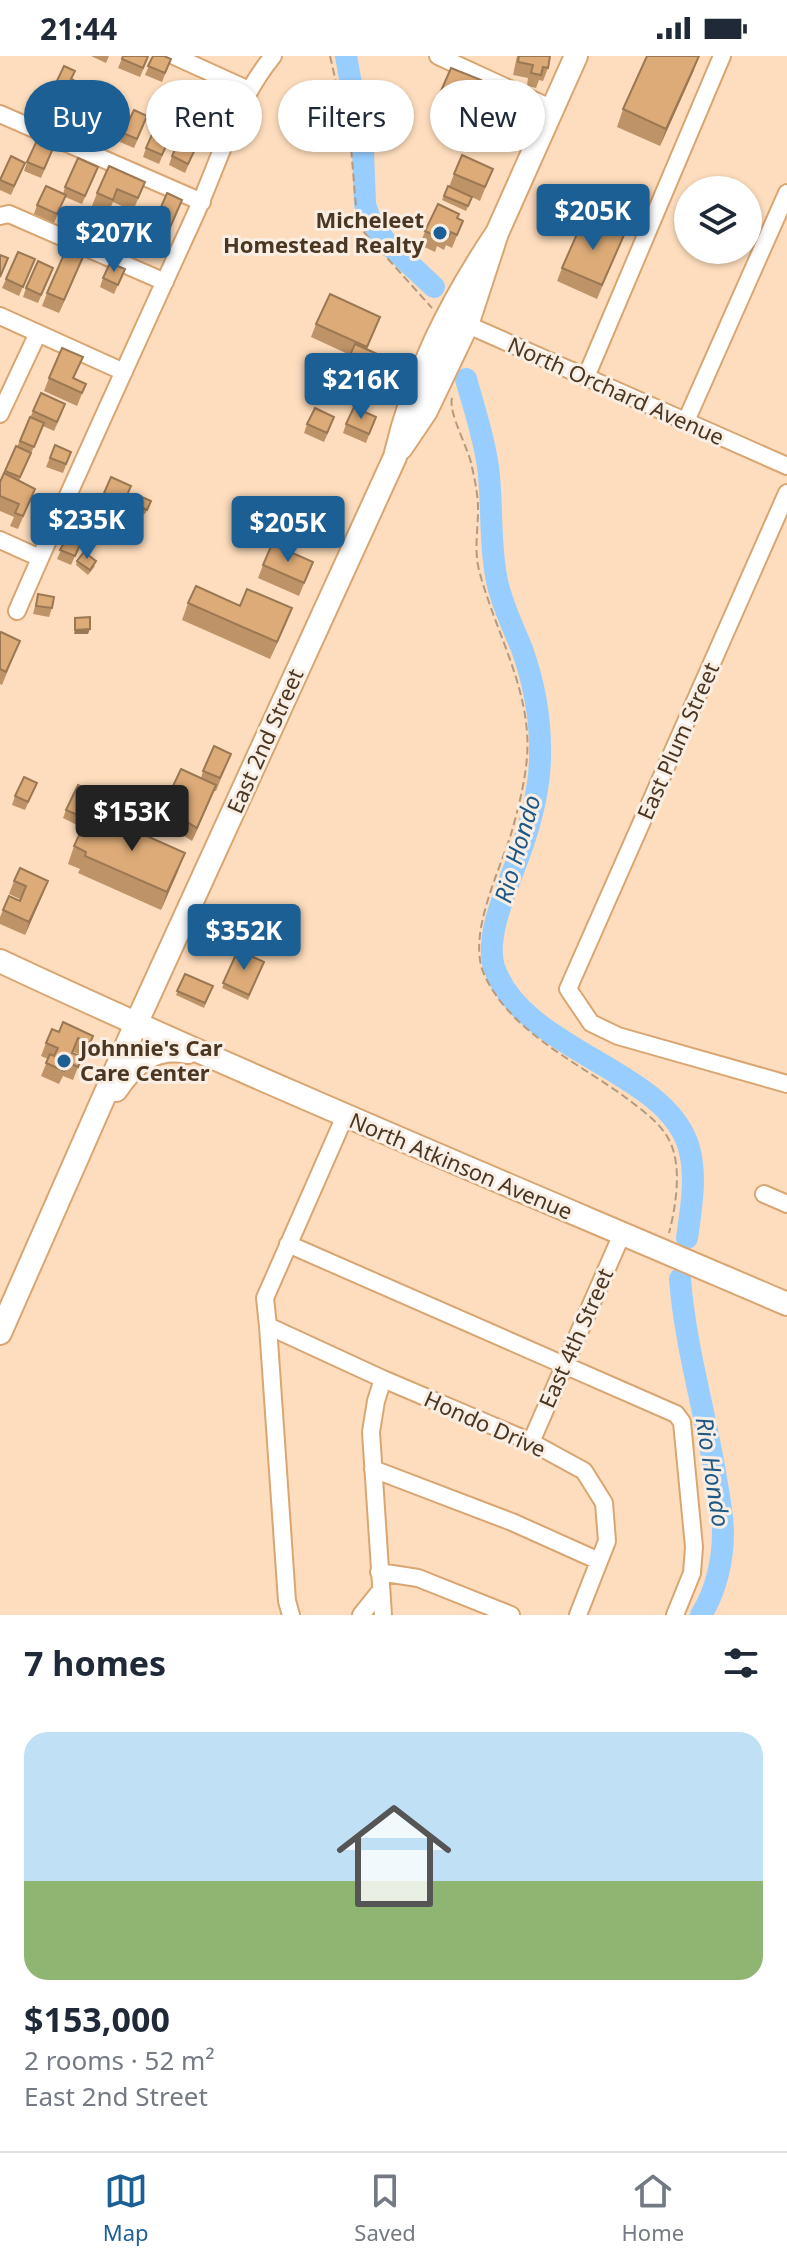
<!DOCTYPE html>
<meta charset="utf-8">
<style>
body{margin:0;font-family:"Noto Sans",sans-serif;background:#f2f2f3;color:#1f2937;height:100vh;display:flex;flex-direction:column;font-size:30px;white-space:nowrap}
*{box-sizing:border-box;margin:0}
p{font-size:26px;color:#747a83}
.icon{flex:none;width:44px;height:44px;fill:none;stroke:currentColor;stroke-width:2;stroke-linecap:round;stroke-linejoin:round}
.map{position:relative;height:1559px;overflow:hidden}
.details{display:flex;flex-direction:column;background:#fff;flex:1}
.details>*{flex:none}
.hud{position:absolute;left:24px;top:24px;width:740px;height:72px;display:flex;gap:16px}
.controls{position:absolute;left:674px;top:120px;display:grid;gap:16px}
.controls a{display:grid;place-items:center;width:88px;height:88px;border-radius:50%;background:#fff;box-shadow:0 2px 6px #0004;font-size:40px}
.price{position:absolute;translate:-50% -68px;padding:0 18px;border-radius:8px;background:#1b5f94;color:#fff;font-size:26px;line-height:52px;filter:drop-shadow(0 2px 4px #0008)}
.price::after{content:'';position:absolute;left:50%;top:48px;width:24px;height:18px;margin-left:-12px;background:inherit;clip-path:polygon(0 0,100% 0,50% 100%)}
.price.current{background:#222;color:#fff}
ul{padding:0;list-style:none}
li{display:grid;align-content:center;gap:16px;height:424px;padding:0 24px}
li+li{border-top:2px solid #e0e1e3}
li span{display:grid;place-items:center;height:248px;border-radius:24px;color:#555}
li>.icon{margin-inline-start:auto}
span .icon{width:144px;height:144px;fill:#fffc;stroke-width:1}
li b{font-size:34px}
h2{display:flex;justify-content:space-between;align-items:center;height:96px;padding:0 24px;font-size:34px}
.tag{padding:0 28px;border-radius:36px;background:#fff;box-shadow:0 2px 6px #0004;font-size:28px;line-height:72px}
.tag.current{background:#1b5f94;color:#fff}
.status{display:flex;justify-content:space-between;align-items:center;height:56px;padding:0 40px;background:#fff;direction:ltr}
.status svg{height:22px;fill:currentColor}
.tabs{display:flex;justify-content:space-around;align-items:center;height:112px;border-top:2px solid #e0e1e3;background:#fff;font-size:22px;color:#747a83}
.tabs a{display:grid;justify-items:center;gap:4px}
.tabs .current{color:#1b5f94}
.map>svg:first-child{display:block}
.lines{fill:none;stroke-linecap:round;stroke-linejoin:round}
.river{stroke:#98ceff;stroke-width:22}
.minor-casing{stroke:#d9a672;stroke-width:20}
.major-casing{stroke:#d9a672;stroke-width:26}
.path{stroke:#b69a7e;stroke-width:2;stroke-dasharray:8 4;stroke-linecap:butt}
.minor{stroke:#fff;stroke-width:16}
.major{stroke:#fff;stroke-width:22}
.wall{fill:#be9367}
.shaded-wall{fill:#9b7854}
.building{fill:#ddab78;stroke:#9b7854;stroke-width:2}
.poi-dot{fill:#1b5f94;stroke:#f9eee4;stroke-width:3}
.labels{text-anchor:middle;stroke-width:6;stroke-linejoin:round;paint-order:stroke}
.poi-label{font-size:22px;font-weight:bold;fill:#4b3621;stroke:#f9eee4;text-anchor:end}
.street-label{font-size:22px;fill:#4b3621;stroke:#f9eee4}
.water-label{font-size:24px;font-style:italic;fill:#1f5885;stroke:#f9eee4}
</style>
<div class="status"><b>21:44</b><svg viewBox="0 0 49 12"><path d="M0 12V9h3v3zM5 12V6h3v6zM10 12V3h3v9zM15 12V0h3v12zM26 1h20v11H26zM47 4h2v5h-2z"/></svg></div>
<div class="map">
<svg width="787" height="1559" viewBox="0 0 787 1559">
<rect width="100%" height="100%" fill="#fdddbd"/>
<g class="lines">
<path class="river" d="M346 0 363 94 365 148 370 164 386 186 434 231
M466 323C474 352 484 381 488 411 493 449 489 488 497 525 502 549 513 571 522 593 534 627 541 663 540 700 540 731 531 765 521 794 510 826 484 878 494 911 523 996 667 1013 689 1092 697 1121 691 1153 687 1182
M680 1223C685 1288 704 1352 715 1416 718 1436 723 1457 723 1477 723 1504 716 1535 701 1559"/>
<defs>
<path id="minor" d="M174 0 249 34
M438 0 553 53
M0 58 202 146
M0 160 9 158 165 226
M0 260 124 316
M459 265 787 410
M586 321 722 0
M0 358 38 277
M686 365 787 137
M787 437 568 933 591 967 618 980 787 1028
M0 484 40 502
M17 555C73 426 132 297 191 168 218 111 233 49 273 0
M345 1060 265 1242 268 1270 383 1323 531 1386 584 1415 604 1447 607 1485 578 1559
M764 1138 787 1148
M288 1188 676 1358 682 1366 694 1491 692 1517 675 1559
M268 1270 287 1545 291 1559
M531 1386 622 1178
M373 1413 512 1466 599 1505
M379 1516 418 1522 511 1559
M361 1559 381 1534
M383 1559 371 1376 376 1345 383 1323"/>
<path id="major" d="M401 392 426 355 467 269 497 177 576 0
M0 905C259 1026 524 1135 787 1248
M116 1034C135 1006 154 989 188 996
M0 1277 136 968 395 401C414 319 450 247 497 177"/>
</defs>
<use href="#minor" class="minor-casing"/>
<use href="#major" class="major-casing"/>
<path class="path" d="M330 0 351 91 357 163 362 174 432 252
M452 342C448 357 469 393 472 411 475 425 478 439 478 453 478 474 474 494 479 514 495 576 532 635 527 701 525 726 518 754 511 778 499 816 467 880 484 918 511 978 580 1007 629 1044 643 1055 659 1066 668 1082 683 1108 676 1150 669 1177"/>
<use href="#minor" class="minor"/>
<use href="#major" class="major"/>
</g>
<path class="wall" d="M91 0H109L106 7Z
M123 0H149L140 21 118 12Z
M153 0 171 3 162 26 145 19Z
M517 0H550L548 12 543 25 539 24 536 32 527 30 528 22 513 19Z
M694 14 660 90 617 71 623 53Z
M72 24 77 26 68 48 51 40 54 31Z
M476 38 461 70 432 57 437 44Z
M123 57 113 82 92 72 95 64Z
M144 69 134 92 120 86 123 77Z
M175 70 159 108 143 101 146 92Z
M196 92 185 117 169 109 172 100Z
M51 99 41 122 24 115 27 106Z
M11 100 25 107 11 139 0 134V124Z
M98 111 82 148 65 141 54 167 34 158 37 149 63 138 65 131Z
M493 113 480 145 472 141 466 155 442 144 448 130 449 131 454 118Z
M145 126 133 155 113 146 108 157 92 150 97 137Z
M179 152 162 190 147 183 151 174Z
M458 163 463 165 452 192 446 189 444 194 437 190 435 196 420 189 425 175Z
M624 179 597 243 557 225 562 212Z
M86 194 59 257 42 250 47 237Z
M35 203 19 240 2 232 6 223Z
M50 220 38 247 23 241 26 232Z
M103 222H121L114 238 100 231Z
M316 268 375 274 366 294 395 306 380 341 340 323 350 299 311 281Z
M83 301 74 322 86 328 77 350 44 335 49 322Z
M41 337 62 357 54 375 43 370 19 425 35 433 18 473 10 470 14 461 0 455V426L16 390 17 391Z
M376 361 366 387 343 377 346 368Z
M307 368 331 370 324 386 304 377Z
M55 389 71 396 63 417 46 411Z
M104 437 128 438 121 455 100 446Z
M135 438 151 445 145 458 130 452Z
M66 483 80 489 71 509 57 503Z
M77 505 95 510 88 519 76 509Z
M313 506 299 540 258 522 263 509Z
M38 538 52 552 49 561 33 558Z
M188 547 240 550 292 552 270 603 182 564Z
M0 578 20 585 2 629 0 628Z
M231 698 216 735H214L192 785 159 764 163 751 201 722 203 715Z
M33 736 25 754 12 749 15 740Z
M90 745 79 770 63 762 66 754Z
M74 790 178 815 161 854 78 817 80 813 68 808Z
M14 825H48L25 879 0 868V861L9 840 20 845V843L9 838Z
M238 894 264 906 248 944 222 932Z
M185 918 213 930 204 952 176 939Z
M59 976 93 980 85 1001 74 996 73 997 82 1001 73 1024 63 1020 59 1028 41 1020 48 1003 41 1000 46 987Z"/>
<path class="shaded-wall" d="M699 0 694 14 660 90 666 73Z
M86 194 81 207 59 257 64 244Z
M292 552 285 570 270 603 277 586Z
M90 573 88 578H74L75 574Z
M216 729 211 742 192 785 197 772Z
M185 797 178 815 161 854 167 836Z
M48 825 43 838 25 879 29 866Z"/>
<path class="building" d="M123 0H148L143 12 122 3Z
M153 0H164L171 3 165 17 148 10Z
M519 0H550L548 12 543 11 541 19 531 17 533 9 518 6Z
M647 0H699L666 73 623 53Z
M64 10 75 15 71 23 77 26 71 39 54 31Z
M451 12 481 24 466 57 437 44Z
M102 48 123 57 116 73 95 64Z
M134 54 147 60 137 83 123 77Z
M159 63 175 70 162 99 146 92Z
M183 76 200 83 188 108 172 100Z
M38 82 54 90 44 113 27 106Z
M462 99 493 113 485 131 454 118Z
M11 100 25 107 14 130 0 124Z
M78 102 98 111 85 140 65 131Z
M109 110 145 126 138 142 117 133 113 144 97 137Z
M46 130 66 139 57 158 37 149Z
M448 130 472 141 468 150 444 140Z
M167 137 182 144 166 181 151 174Z
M438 148 459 158 457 162 463 165 457 179 451 176 449 180 442 177 440 182 425 175Z
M584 162 624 179 602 229 562 212Z
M69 187 86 194 64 244 47 237Z
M18 196 35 203 23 231 6 223Z
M0 199 8 202 0 221Z
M38 205 53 212 41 239 26 232Z
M110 207 125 213 118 229 103 222Z
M330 238 380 261 367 291 316 268Z
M355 288 395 306 385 328 345 310Z
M62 292 83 301 73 322 86 328 82 337 49 322Z
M41 337 65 348 57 366 33 355Z
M354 351 376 361 369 378 346 368Z
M315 352 334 361 327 377 307 368Z
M30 361 44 367 34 391 20 385Z
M55 389 71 396 66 408 50 402Z
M16 390 31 397 20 421 5 415Z
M4 417 35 433 23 460 15 457 19 448 0 440V426Z
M111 421 131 430 124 446 104 437Z
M135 438 151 445 147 454 131 447Z
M66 483 80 489 75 500 60 494Z
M272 488 313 506 304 527 263 509Z
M84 496 96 505 90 514 77 505Z
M196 530 240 550 247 533 292 552 277 586 188 547Z
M38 538 54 541 52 552 36 550Z
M90 561V573L75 574V562Z
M1 576 20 585 6 616 0 613V578Z
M214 690 231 698 220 722 203 715Z
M181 713 216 729 197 772 163 751Z
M24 721 37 727 28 746 15 740Z
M78 729 94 736 82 761 66 754Z
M102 760 185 797 167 836 85 800 86 796 74 790 82 773 94 779Z
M20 812 48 825 29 866 3 854 9 840 20 845 26 830 14 825Z
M238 894 264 906 249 939 223 927Z
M185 918 213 930 205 947 177 935Z
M63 966 93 980 90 987 78 982 72 997 82 1001 78 1011 68 1006 64 1015 46 1007 50 998 54 1000 58 992 46 987 52 973 59 976Z"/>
<g class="poi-dot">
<circle cx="440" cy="177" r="8"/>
<circle cx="64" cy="1005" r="8"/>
</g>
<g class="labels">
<g class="poi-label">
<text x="424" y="172">Micheleet<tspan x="424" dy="25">Homestead Realty</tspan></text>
<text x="80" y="1000" text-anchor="start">Johnnie's Car<tspan x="80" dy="25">Care Center</tspan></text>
</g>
<g class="street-label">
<text transform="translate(616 335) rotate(24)" y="8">North Orchard Avenue</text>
<text transform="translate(265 685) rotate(-66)" y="8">East 2nd Street</text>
<text transform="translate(678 685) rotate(-66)" y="8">East Plum Street</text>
<text transform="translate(461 1110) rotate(23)" y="8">North Atkinson Avenue</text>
<text transform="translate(576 1282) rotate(-66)" y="8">East 4th Street</text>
<text transform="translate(485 1368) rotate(24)" y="8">Hondo Drive</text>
</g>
<g class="water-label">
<text transform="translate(518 793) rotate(-74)" y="8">Rio Hondo</text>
<text transform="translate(712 1416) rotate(81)" y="8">Rio Hondo</text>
</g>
</g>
</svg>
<div class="controls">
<a><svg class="icon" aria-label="layers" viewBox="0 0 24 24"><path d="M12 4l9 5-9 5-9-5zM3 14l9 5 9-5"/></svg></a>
</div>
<b class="price" style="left:593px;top:196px">$205K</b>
<b class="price" style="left:114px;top:218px">$207K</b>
<b class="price" style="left:361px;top:365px">$216K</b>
<b class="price" style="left:87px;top:505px">$235K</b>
<b class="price" style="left:288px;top:508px">$205K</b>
<b class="price current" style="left:132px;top:797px">$153K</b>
<b class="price" style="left:244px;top:916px">$352K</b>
<div class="hud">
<a class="tag current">Buy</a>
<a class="tag">Rent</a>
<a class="tag">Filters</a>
<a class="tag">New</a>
</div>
</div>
<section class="details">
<h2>7 homes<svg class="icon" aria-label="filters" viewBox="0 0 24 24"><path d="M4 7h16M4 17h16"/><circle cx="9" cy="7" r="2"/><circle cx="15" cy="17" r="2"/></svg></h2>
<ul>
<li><span style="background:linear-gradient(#bfe0f5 60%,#8fb573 0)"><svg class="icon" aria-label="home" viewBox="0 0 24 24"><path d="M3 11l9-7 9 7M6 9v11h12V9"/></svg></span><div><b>$153,000</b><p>2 rooms · 52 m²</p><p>East 2nd Street</p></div></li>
</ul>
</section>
<nav class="tabs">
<a class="current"><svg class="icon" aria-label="map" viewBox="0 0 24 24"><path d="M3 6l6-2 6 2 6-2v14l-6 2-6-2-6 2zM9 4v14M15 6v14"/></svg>Map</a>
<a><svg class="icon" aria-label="saved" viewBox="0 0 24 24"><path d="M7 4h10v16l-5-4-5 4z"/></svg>Saved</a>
<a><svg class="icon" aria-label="home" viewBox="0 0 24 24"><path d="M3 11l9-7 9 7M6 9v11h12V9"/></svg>Home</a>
</nav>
